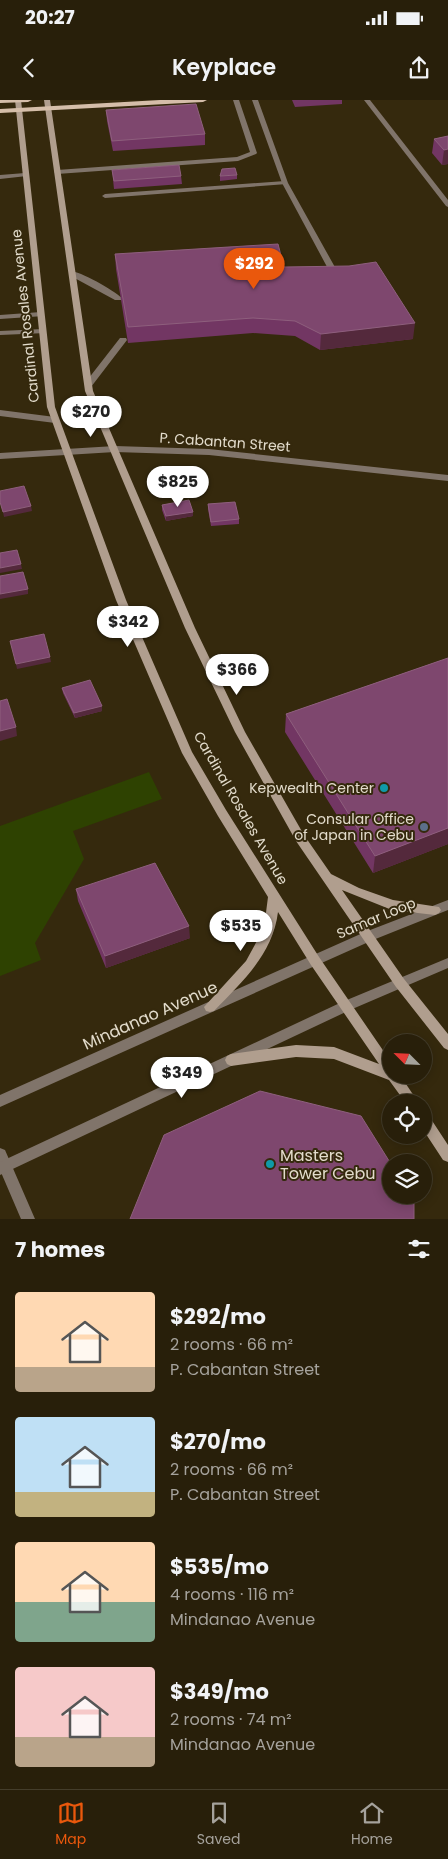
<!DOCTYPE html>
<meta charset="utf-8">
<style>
body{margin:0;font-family:Poppins,sans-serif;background:#342c18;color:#f1f3f6;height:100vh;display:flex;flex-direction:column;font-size:19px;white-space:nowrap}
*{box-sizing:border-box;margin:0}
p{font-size:16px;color:#a5a29c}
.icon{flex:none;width:28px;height:28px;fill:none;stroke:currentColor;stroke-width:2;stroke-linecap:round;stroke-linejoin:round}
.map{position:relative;height:1119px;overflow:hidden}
.drawer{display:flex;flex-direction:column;background:#281f0a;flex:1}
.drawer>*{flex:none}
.needle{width:32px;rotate:294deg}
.tools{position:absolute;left:382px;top:934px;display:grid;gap:10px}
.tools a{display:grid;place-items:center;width:50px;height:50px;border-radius:50%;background:#281f0a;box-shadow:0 2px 12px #0003,0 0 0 1px #443d2b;font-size:25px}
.price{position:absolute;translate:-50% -42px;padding:0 11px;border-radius:18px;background:#fff;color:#222;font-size:16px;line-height:32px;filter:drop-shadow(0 1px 2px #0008)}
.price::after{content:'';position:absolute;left:50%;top:30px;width:15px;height:11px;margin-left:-8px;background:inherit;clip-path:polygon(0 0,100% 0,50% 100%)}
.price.current{background:#ea580c;color:#fff}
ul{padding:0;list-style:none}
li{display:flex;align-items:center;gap:15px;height:125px;padding:0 15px}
li span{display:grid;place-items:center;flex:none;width:140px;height:100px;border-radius:5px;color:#555}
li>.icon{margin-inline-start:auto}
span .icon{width:60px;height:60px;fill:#fffc;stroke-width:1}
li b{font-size:21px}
h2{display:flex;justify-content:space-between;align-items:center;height:60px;padding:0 15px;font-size:21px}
.status{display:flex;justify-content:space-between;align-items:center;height:35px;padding:0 25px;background:#281f0a;direction:ltr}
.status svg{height:14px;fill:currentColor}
header{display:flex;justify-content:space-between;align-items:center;height:65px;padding:0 15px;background:#281f0a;font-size:22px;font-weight:600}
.dock{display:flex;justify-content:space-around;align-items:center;height:70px;border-top:1px solid #443d2b;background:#281f0a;font-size:14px;color:#a5a29c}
.dock a{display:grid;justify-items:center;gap:2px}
.dock .current{color:#ea580c}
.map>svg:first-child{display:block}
.green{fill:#2e4201}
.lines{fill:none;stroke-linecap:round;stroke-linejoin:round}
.service{fill:#80746a;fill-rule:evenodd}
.minor{fill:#80746a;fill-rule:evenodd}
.tertiary{fill:#80746a;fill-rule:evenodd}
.secondary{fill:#b09e8e;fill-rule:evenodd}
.primary{fill:#d5bea9;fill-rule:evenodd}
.wall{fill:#723663}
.shaded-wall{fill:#54293c}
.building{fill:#7e476e;stroke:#8e5f7d}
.culture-dot{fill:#0f9aa8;stroke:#35290d;stroke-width:2}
.service-dot{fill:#5c6f8a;stroke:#35290d;stroke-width:2}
.labels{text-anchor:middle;stroke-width:4;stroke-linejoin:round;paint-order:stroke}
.street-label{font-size:14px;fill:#e3dccc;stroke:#35290d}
.poi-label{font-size:14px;fill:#e3dccc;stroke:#35290d;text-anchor:end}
.near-street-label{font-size:16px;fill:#e3dccc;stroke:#35290d}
.near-poi-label{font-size:16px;fill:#e3dccc;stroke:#35290d;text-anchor:start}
</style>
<div class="status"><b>20:27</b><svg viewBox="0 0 49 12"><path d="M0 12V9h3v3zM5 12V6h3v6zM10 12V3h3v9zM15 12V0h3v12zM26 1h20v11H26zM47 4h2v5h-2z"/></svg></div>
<header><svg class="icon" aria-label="back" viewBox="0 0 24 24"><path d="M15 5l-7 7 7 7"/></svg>Keyplace<svg class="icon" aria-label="share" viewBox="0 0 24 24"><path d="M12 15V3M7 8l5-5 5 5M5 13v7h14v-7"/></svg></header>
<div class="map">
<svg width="448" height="1119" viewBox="0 0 448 1119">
<rect width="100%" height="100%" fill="#35290d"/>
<path class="green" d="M149 672 162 699 73 731 84 759 35 843 41 860 0 876V726Z"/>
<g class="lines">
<path class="service" d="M233 0H239L257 53 256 54 238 61 57 74 54 72 57 70 237 57 250 52Z
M25 73 27 74V76L0 79V75Z
M285 81 287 82V84L105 98 102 96 105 94Z
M69 171C81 171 113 190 122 198L121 200H115L69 175Z
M41 212H44V216L0 219V215Z
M120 238H126L127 240 91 287H85V283Z
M0 310 55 317 59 320 55 323 0 316Z
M0 1048 5 1050 35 1119H21L0 1070Z"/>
<path class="minor" d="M252 0H258L288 83 341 178 340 180H337L333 178 282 83Z
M364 0H370L448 100V107L446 106Z
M43 229H46V233L0 235V231Z
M115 346 209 349 448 375V381L209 355 115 352 0 359V353Z"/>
<path class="tertiary" d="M448 800V810L373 840 0 1007V995L365 832Z
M448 858V868L350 910 0 1075V1062L342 902Z"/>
<path class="secondary" d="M15 0H21L55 307 126 500 192 652 226 710 319 857 391 962V975H400L418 1002H405L389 980 334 959 296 957 231 966 227 964 225 960 227 956 231 954 296 945 334 947 379 964 311 865 278 812C273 854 242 882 214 911L210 912 206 911 204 907 246 861 264 828 268 797 218 716 182 653 116 500 47 307Z
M44 0H50L93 291 195 528 245 632 304 735 331 774 359 788 393 800 439 807 441 810 439 813 435 815 392 810 342 790 404 879 448 934V950L444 948 396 887 296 741 235 632 185 528 85 291Z
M424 1014 429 1016 448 1045V1062L443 1060 424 1031Z"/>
<path class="primary" d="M0 0H32L28 2 0 3Z
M160 0H207L203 2 0 13V9Z"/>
</g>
<path class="wall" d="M292 0H342V4L295 7Z
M106 10 205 34V45L113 51 107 21Z
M448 36V64L442 65 432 53 434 39Z
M112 70 181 76 182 84 114 89Z
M237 75V79L220 81V76Z
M115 154 284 167 413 239 320 250 295 236 253 233 128 243 116 169Z
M208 404 239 419V424L211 426 208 409Z
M162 405 193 412V416L166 421 162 410Z
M448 558V744L373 773 285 632 286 614Z
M62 588 102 611 75 618 63 593Z
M76 789 190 838 106 868 78 801Z"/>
<path class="shaded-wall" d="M448 49V64L442 65 444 50Z
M415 223 413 239 320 250 321 234Z
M31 406 32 411 4 417 3 412Z
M193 412V416L166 421V416Z
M21 464 22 469 0 473V468Z
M28 489V494L0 499V494Z
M50 557 51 562 17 569 16 564Z
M102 606V611L75 618 74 613Z
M16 627 17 636 0 641V631Z
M448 728V744L373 773 375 756Z
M189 826 190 838 106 868 105 856Z"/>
<path class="building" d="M196 4 205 34 112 41 106 10Z
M448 36V49L444 50 434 39Z
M179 65 181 76 114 81 112 70Z
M235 68 237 75 220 76 222 69Z
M278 144 284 167 349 166 376 162 415 223 321 234 295 221 253 218 128 227 115 154Z
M24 386 31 406 3 412 0 402V391Z
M189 400 193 412 166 416 162 405Z
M235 402 239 419 211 422 208 404Z
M17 450 21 464 0 468V453Z
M23 472 28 489 0 494V476Z
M44 534 50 557 16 564 10 541Z
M448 558V728L375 756 286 614Z
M90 580 102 606 74 613 62 588Z
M7 599 16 627 0 631V601Z
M155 763 189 826 105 856 76 789Z
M260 991 361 1016 391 1064V1095H410L414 1101V1119H130L164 1035Z"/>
<g class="culture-dot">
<circle cx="384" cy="688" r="5"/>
<circle cx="270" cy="1064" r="5"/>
</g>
<circle class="service-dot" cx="424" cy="727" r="5"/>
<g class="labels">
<g class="street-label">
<text transform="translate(25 216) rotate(-96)" y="5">Cardinal Rosales Avenue</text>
<text transform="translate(225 342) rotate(4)" y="5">P. Cabantan Street</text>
<text transform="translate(241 708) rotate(60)" y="5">Cardinal Rosales Avenue</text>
<text transform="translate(376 818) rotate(-23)" y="5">Samar Loop</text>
</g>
<g class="poi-label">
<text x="374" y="693">Kepwealth Center</text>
<text x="414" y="724">Consular Office<tspan x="414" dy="16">of Japan in Cebu</tspan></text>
</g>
<g class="near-street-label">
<text transform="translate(150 915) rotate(-24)" y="6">Mindanao Avenue</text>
</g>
<g class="near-poi-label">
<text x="280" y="1061">Masters<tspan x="280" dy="18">Tower Cebu</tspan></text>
</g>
</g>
</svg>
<div class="tools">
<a><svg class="needle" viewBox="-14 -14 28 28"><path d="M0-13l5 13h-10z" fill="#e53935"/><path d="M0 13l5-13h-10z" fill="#a5a29c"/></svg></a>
<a><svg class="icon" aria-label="locate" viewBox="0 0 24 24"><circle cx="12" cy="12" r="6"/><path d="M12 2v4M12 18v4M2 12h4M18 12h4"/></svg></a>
<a><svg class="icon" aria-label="layers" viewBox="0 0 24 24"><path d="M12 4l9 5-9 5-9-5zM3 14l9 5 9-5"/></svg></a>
</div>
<b class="price current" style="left:254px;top:190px">$292</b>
<b class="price" style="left:91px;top:338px">$270</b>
<b class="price" style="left:178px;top:408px">$825</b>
<b class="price" style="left:128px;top:548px">$342</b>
<b class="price" style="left:237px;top:596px">$366</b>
<b class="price" style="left:241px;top:852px">$535</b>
<b class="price" style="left:182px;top:999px">$349</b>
</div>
<section class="drawer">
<h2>7 homes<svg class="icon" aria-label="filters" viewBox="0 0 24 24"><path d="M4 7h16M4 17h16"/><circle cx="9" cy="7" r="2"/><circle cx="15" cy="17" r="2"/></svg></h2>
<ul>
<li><span style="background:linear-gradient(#ffd9b3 75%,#b9a48a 0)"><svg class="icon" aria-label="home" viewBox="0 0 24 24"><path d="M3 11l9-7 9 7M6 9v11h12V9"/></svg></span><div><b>$292/mo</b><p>2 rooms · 66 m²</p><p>P. Cabantan Street</p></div></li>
<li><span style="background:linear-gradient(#bfe0f5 75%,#c2b280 0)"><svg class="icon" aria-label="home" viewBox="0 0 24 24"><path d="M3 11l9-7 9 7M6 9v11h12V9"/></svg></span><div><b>$270/mo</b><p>2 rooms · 66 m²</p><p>P. Cabantan Street</p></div></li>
<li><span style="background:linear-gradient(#ffd9b3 60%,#7fa58c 0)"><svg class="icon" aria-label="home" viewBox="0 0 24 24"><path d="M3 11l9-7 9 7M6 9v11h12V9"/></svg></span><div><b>$535/mo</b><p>4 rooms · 116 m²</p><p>Mindanao Avenue</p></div></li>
<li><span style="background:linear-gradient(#f6c9c9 70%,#b9a48a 0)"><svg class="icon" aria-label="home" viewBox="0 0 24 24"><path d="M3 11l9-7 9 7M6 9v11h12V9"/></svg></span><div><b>$349/mo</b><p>2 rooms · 74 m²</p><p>Mindanao Avenue</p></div></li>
</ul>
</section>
<nav class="dock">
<a class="current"><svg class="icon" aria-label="map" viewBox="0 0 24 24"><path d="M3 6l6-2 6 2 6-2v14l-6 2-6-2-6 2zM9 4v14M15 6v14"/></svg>Map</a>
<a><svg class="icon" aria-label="saved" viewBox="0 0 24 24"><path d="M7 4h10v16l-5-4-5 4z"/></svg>Saved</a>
<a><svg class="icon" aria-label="home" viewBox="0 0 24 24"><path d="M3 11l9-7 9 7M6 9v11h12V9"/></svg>Home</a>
</nav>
